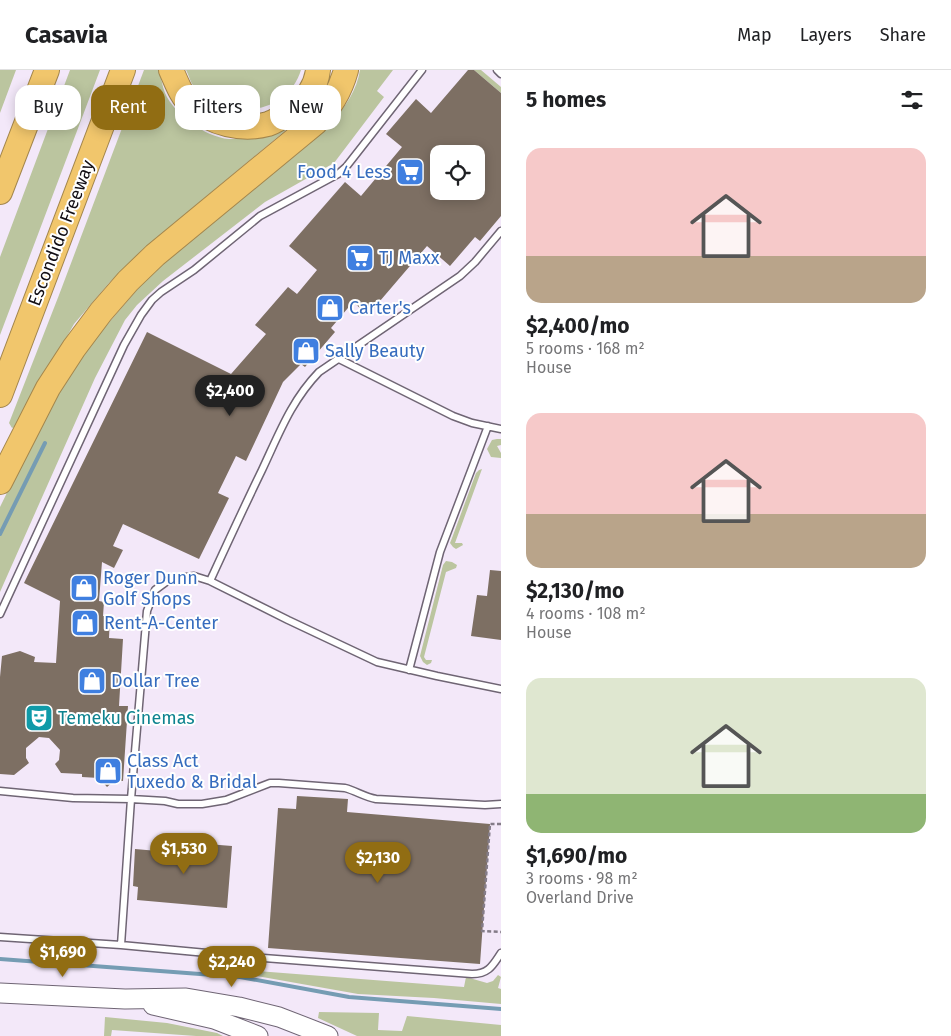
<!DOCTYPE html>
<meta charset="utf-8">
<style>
body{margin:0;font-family:"Fira Sans",sans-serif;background:#f6f6f6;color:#202124;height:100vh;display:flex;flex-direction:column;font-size:19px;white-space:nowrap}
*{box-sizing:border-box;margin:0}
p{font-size:16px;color:#757577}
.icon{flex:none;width:28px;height:28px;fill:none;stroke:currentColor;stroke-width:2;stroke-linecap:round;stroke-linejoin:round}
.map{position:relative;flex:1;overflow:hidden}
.drawer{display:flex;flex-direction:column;background:#fff;width:450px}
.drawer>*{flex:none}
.guide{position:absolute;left:15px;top:15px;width:410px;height:45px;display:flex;gap:10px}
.tools{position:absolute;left:430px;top:75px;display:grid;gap:10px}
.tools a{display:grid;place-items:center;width:55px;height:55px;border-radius:10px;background:#fff;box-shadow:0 2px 12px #0003;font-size:25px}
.price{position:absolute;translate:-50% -42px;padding:0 11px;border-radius:18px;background:#916d13;color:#fff;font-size:16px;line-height:32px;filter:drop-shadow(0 1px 2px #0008)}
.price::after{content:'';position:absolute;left:50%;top:30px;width:15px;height:11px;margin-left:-8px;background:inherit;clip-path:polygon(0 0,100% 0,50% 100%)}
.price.active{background:#222;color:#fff}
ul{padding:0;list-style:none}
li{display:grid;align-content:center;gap:10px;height:265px;padding:0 25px}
li span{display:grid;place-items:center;height:155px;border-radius:15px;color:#555}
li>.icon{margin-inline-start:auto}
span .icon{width:90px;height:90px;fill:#fffc;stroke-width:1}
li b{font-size:21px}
h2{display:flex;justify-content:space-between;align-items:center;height:60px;padding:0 25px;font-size:21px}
.tag{padding:0 18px;border-radius:15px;background:#fff;box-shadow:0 2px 12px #0003;font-size:18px;line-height:45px}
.tag.active{background:#916d13;color:#fff}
header{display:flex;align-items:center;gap:30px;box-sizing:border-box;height:70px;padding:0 25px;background:#fff;border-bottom:1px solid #e0e0e0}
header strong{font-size:24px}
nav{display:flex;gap:28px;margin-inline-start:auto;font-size:18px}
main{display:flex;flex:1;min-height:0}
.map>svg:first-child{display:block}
.green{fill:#bbc59f}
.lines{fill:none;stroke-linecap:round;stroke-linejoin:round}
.stream{stroke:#759cb3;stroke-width:4}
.building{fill:#7d6f63;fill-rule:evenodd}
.lane-casing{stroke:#6f6574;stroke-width:9}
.secondary-casing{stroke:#6f6574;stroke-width:21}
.highway-casing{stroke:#a3864d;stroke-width:26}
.path{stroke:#847c88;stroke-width:2.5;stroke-dasharray:4 2.5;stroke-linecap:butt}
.lane{stroke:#fff;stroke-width:6}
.secondary{stroke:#fff;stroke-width:19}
.highway{stroke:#f1c66c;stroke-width:24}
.labels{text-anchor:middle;stroke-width:4;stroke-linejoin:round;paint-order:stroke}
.shop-label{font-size:18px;fill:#366cbe;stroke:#fff;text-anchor:start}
.street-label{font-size:18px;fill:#120e14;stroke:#fff}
.culture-label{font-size:18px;fill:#0d838f;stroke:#fff;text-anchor:start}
</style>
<header>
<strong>Casavia</strong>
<nav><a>Map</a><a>Layers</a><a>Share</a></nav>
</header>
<main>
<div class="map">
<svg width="501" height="966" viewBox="0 0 501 966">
<rect width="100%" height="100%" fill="#f3e8f9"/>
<path class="green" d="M0 0H16L0 43Z
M70 0H100L0 265V187Z
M144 0H160C161 8 162 15 165 23 174 44 205 67 229 69 247 70 277 64 292 55L142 180 109 213 74 254 16 356 12 358 9 353 59 225Z
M186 0H301C286 48 221 52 192 14 190 10 188 4 186 0Z
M360 0H393L377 21 384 27 334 93 265 132 163 211 137 235 125 250 95 308 0 522V437L27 382 67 308 88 277 148 207 332 52C345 37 357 20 360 0Z
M474 0H481L501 17V23Z
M497 369H501V375L497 376 501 383V388L491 387 487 379 492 370Z
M482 399 455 473H462L463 475 456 479 453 477 450 473 452 468 476 403 479 400Z
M446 491 452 492 457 495 456 498 446 502 424 587 426 590H432L431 593 427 595 423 592 420 586 443 495Z
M245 900 464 917 466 907 487 913 493 911 498 905 501 907 498 918 501 919V934L434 928 358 924 245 904Z
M319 942 379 943 378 960 402 961 407 946 501 955V966H357L318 948Z
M105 947 167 953 217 963 223 966H196L112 960 111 966H104Z"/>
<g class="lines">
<path class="stream" d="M0 464 45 373
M0 889 240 907 349 927 501 939"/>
</g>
<path class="building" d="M468 0H474L501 23V146L480 171 475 167 450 196 427 176 368 245 353 232 331 258 335 262 305 297 301 294 283 312 246 391 236 386 218 423 229 428 199 489 123 454 113 476 123 480 114 498 102 492 99 531 104 532 103 546H110L109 568 123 569 119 636H128L123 711 115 710 107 717 99 708 82 707V704L61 703 55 694 59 690 60 680 49 668 39 667 26 678V688L29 693 14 705 0 704V607L2 586 20 581 35 587 34 592 56 593 60 531 24 513 147 262 231 304 266 264 255 255 288 217 297 224 317 200 289 176 345 112 361 126 402 77 386 64 416 29 431 43ZM439 84H476V121H439Z
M490 500 501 501V570L471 566 477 525 487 526Z
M297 726 348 729 347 742 490 754 480 894 268 878 278 738 296 739Z
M170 771 232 776 227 838 137 830 138 817 133 816 135 779 169 782Z"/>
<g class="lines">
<defs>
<path id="lane" d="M497 0 501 4
M339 289 453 346 472 353 501 359
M210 511C227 474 244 437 262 400 279 364 291 331 319 302L460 206 475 192 501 161
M0 544 124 275 141 245 152 230 161 222 194 200 260 146 338 104 346 97 422 0
M409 600 440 482 488 356
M0 721 73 728 131 729 165 731 178 734H202L226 730 270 713H279L345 718C356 721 365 727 376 729L485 735 501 734
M0 867 121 875 131 729 147 541 155 520 170 509 194 506 210 511 288 550 377 592 437 606 501 619
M121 875 239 886 472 904C489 904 493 895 501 883"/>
<path id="secondary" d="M0 923 125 929 186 928 239 937 279 947 328 966
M153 935 214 949 258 966"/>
<path id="highway" d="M171 0C177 13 181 26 192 36 212 54 242 61 268 54 278 51 286 44 294 38 307 29 316 16 318 0
M0 122 47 0
M0 325 123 0
M0 412 48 318 74 278 101 242 128 211 155 185 315 53C330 37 340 22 346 0"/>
</defs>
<use href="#lane" class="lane-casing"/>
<use href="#secondary" class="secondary-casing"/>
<use href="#highway" class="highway-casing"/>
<path class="path" d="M501 754H490L482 861 501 862"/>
<use href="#lane" class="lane"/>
<use href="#secondary" class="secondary"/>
<use href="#highway" class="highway"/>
</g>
<defs>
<symbol id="supermarket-square" viewBox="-11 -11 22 22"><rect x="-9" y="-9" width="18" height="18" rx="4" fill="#3f7fe0" stroke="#fff"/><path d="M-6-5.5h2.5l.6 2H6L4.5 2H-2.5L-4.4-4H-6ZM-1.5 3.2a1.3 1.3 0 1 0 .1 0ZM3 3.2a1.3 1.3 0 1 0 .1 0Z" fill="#fff"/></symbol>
<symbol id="shop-square" viewBox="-11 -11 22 22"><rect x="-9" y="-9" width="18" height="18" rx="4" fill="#3f7fe0" stroke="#fff"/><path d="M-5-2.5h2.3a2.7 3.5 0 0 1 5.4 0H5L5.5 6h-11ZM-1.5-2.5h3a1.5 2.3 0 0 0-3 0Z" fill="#fff"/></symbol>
<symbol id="theatre-square" viewBox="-11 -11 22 22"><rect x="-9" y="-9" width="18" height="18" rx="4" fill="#0f9aa8" stroke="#fff"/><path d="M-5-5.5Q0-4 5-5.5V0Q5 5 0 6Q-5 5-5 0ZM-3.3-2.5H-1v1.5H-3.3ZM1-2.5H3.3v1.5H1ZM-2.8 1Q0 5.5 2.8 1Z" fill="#fff"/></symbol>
</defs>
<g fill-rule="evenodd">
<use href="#supermarket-square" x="394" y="86" width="32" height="32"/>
<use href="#supermarket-square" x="344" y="172" width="32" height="32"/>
<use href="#shop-square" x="314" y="222" width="32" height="32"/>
<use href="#shop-square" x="290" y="265" width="32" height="32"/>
<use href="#shop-square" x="68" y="502" width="32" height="32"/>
<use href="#shop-square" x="69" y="537" width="32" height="32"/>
<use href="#shop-square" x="76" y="595" width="32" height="32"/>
<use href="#theatre-square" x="23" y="632" width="32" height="32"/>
<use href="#shop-square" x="92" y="685" width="32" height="32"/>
</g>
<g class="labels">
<g class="shop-label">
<text x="391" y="108" text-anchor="end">Food 4 Less</text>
<text x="379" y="194">TJ Maxx</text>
<text x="349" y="244">Carter's</text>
<text x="325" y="287">Sally Beauty</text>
<text x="103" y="514">Roger Dunn<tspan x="103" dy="21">Golf Shops</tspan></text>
<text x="104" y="559">Rent-A-Center</text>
<text x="111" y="617">Dollar Tree</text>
<text x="127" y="697">Class Act<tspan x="127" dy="21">Tuxedo &amp; Bridal</tspan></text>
</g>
<g class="street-label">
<text transform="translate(61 163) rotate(-69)" y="6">Escondido Freeway</text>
</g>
<g class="culture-label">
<text x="58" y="654">Temeku Cinemas</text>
</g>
</g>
</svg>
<div class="tools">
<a><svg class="icon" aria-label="locate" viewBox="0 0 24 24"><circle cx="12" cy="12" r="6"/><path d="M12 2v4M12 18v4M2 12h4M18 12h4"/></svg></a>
</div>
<b class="price active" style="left:230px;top:347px">$2,400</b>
<b class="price" style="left:184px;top:805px">$1,530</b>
<b class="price" style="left:378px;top:814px">$2,130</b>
<b class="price" style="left:63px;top:908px">$1,690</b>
<b class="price" style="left:232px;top:918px">$2,240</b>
<div class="guide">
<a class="tag">Buy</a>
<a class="tag active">Rent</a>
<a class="tag">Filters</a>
<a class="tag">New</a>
</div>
</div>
<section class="drawer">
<h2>5 homes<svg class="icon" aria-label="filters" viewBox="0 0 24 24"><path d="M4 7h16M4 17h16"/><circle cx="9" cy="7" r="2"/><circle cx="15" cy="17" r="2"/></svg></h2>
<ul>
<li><span style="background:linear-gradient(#f6c9c9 70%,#b9a48a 0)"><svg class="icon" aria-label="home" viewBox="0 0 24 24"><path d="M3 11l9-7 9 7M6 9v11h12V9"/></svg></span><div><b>$2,400/mo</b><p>5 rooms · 168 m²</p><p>House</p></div></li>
<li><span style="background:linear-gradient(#f6c9c9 65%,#b9a48a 0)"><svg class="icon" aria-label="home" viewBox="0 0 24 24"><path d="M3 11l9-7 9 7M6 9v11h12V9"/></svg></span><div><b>$2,130/mo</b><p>4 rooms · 108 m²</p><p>House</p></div></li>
<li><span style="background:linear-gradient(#dfe7d0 75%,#8fb573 0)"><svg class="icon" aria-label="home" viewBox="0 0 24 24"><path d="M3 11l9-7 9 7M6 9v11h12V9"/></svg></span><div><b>$1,690/mo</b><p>3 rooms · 98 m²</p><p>Overland Drive</p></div></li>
</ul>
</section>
</main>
